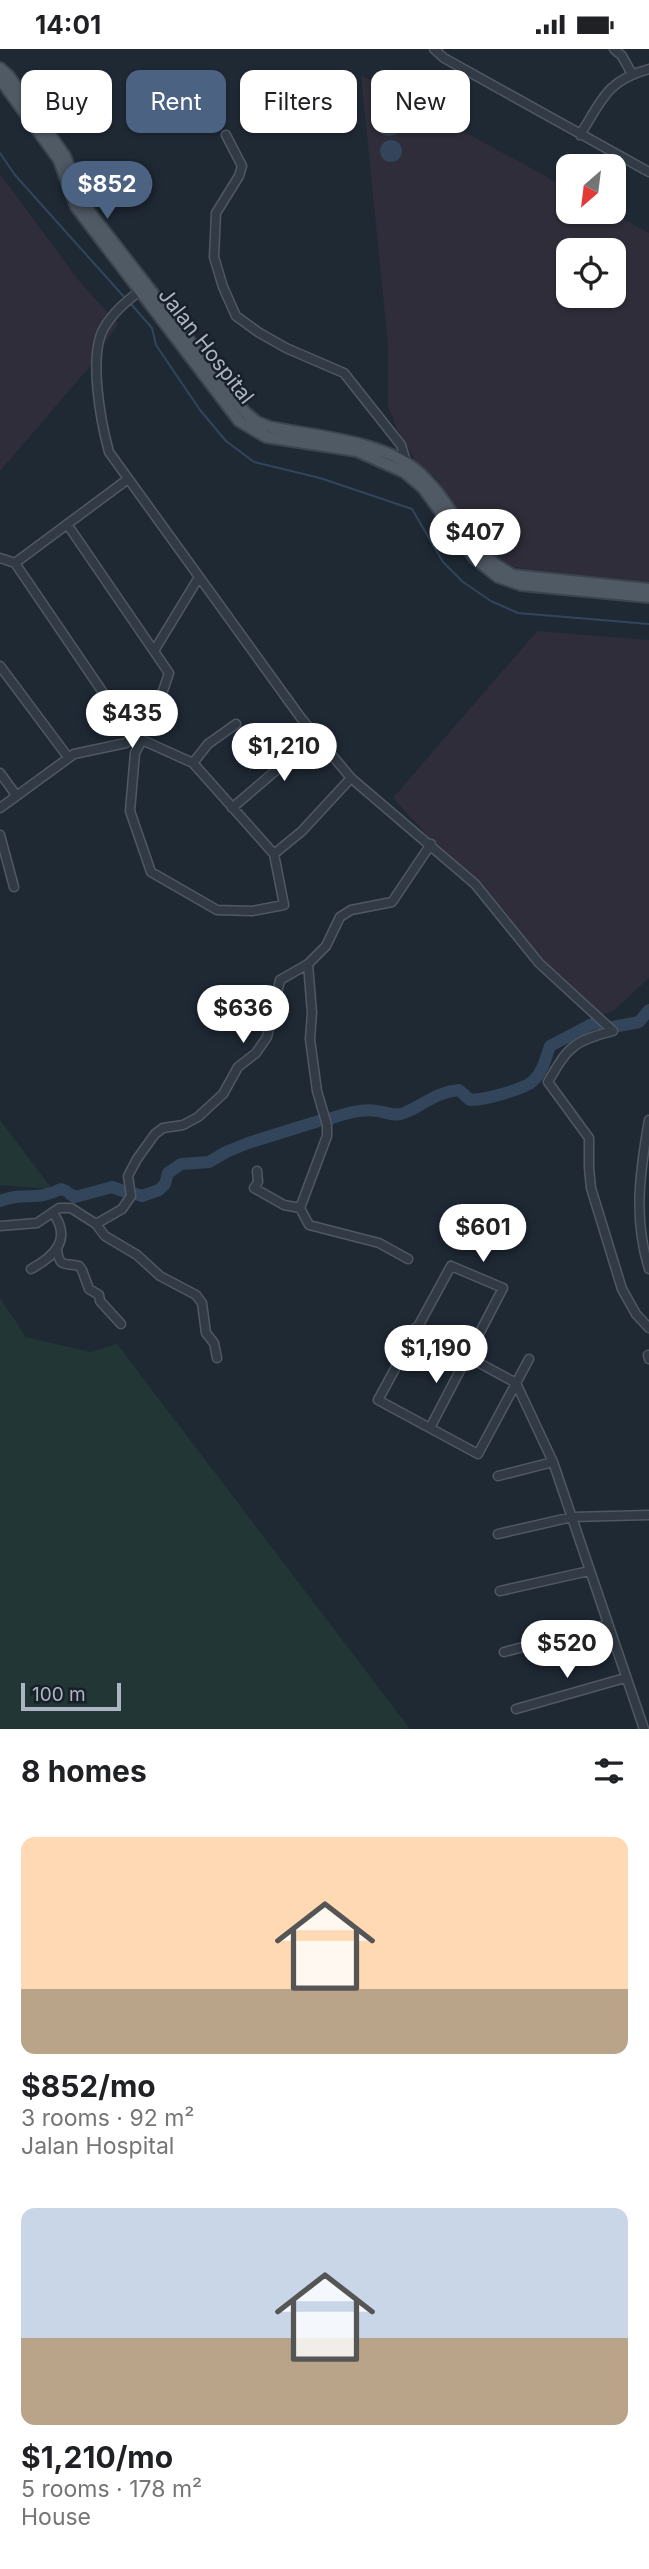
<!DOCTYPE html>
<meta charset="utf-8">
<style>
body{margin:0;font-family:Inter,sans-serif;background:#f6f6f6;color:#202124;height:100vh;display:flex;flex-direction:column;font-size:26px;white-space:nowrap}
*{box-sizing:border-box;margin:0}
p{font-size:23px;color:#757577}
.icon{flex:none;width:38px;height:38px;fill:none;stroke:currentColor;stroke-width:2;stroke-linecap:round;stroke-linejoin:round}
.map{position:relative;height:1680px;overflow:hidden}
.panel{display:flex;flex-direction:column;background:#fff;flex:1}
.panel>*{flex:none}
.banner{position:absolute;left:21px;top:21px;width:607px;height:63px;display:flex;gap:14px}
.needle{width:46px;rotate:208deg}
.controls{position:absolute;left:556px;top:105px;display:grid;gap:14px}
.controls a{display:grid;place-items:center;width:70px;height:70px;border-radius:14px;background:#fff;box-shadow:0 2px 5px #0004;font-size:35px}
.scale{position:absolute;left:21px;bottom:18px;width:100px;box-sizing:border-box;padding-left:7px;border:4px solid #acb5c2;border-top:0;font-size:19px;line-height:24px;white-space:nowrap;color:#acb5c2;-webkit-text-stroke:5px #182029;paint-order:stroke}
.price{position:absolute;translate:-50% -60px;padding:0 16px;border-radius:24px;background:#fff;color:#222;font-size:23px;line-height:46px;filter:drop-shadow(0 2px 4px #0008)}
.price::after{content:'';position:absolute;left:50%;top:42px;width:21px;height:16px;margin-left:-10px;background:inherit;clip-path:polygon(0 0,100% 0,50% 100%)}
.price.selected{background:#4b6282;color:#fff}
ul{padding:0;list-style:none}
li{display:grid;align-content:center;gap:14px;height:371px;padding:0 21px}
li span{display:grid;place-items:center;height:217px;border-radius:14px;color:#555}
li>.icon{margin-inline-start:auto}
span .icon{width:126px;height:126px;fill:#fffc;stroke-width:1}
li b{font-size:30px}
h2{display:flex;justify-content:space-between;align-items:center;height:84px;padding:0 21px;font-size:30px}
.pill{padding:0 24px;border-radius:14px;background:#fff;box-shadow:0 2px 5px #0004;font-size:24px;line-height:63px}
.pill.selected{background:#4b6282;color:#fff}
.status{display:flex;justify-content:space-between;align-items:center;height:49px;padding:0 35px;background:#fff;direction:ltr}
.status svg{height:19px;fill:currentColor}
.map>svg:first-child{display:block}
.medical{fill:#2e2d39;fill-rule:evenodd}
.green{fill:#223636}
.water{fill:#33455b}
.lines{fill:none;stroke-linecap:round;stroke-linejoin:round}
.stream{stroke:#33455b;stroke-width:2}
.river{stroke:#33455b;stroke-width:12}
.minor-casing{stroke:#505863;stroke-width:11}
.major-casing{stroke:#3c444e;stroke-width:14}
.minor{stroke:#323b45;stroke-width:8}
.major{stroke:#505a65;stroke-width:10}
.labels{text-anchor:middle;stroke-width:5;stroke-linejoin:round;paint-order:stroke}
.street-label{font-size:21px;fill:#acb5c2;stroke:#182029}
</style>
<div class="status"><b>14:01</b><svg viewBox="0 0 49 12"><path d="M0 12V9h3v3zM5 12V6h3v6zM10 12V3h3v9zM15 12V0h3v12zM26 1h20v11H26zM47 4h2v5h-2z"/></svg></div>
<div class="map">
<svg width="649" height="1680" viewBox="0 0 649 1680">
<rect width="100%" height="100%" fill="#1f2934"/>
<path class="medical" d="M361 26 569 140V163H610L649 184V533L577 527 507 517 485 501 434 427 420 420 397 380 388 358V296ZM569 201H614V247H569Z
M0 125 80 233 118 275 91 316 0 422Z
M537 582 649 591V929L613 962 599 967 570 941 393 749Z"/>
<path class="green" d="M0 1071 52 1140 0 1136Z
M0 1249 26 1288 90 1303 117 1295 410 1680H0Z"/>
<path class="water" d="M376 74a13 13 0 1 1 26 0a13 13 0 1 1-26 0Z
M380 102a11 11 0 1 1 22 0a11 11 0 1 1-22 0Z"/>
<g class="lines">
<path class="stream" d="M0 104 15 126 125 249
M131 255 152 279 156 296 200 361 226 392 254 413 320 429 412 460 443 513 463 533 491 552 518 564 649 575"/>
<path class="river" d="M613 978 639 973 649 961
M329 1070C343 1065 362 1059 377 1062 387 1063 394 1068 404 1064 424 1056 436 1043 459 1041L470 1051C483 1051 523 1041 533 1032 543 1023 546 1008 550 997L590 976 596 974 602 976
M70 1145 75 1148 112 1138 126 1143
M136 1145 142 1147 159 1141 165 1135 168 1124 181 1115 209 1113 226 1103 248 1094 322 1071
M0 1152C24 1142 36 1153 61 1140L66 1142"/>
<defs>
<path id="minor" d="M434 0 444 9 649 123
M614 0 622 7 632 25
M226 86 242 117 239 127 216 164 214 208 223 238 236 267 258 283 286 299 344 324 401 396 407 416
M580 86C602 51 607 31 649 20
M142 240C127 252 114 262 104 279 88 306 101 374 109 403L301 669 351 729 475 835 539 914 613 982
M0 509 15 514 128 430
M15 514 123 673 142 691 193 714 274 805 284 856 252 862 217 861 151 823 130 762 135 704 142 691
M154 602 199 528
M0 617 68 708
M193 714 208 695 236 675
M0 724 16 746
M0 759 74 705 126 694 163 642 169 624 67 475
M232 759 316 687
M0 786 14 838
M274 805 302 782 351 729
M308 915 312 964 310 990 317 1042 327 1076V1087L300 1159 309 1176 379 1194 408 1210
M613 982C573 992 568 998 548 1033L589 1089V1119L591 1139 622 1240 636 1265 649 1279
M649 1071C640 1122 633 1169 649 1220
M257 1122 258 1133 254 1139 284 1156 300 1159
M96 1175 105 1187 137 1206 160 1227 196 1246 202 1254 206 1284 214 1294 217 1309
M0 1177 37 1174 59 1159H71L96 1175 122 1160 131 1147 128 1127 137 1110 155 1085 163 1079 183 1076 198 1068 223 1045 238 1018 256 1004 267 988 280 931 308 915 326 897 340 868 351 861 392 853 431 795
M57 1201C60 1220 65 1213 79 1217L82 1221 89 1240 99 1246 100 1252 121 1275
M31 1220C55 1207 72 1190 53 1164
M415 1279 516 1334 553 1413 644 1680
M648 1306 649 1310
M430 1379 503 1239 451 1217 378 1351 478 1405 529 1310
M498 1427 553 1413
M498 1485 572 1468 649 1466
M500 1542 589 1522
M504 1603 606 1576
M516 1660 625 1629"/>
<path id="major" d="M0 19 9 27 65 107 83 154 245 363 257 373 270 378C314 387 379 391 415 420 455 453 462 499 513 526L649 540
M0 30 59 111 76 158 239 372 266 388 357 402 404 423 423 439 474 509 498 528 521 536 649 548"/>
</defs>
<use href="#minor" class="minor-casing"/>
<use href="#major" class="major-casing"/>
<use href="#minor" class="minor"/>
<use href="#major" class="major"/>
</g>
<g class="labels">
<g class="street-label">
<text transform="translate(206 297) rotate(52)" y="7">Jalan Hospital</text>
</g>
</g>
</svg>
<div class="controls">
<a><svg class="needle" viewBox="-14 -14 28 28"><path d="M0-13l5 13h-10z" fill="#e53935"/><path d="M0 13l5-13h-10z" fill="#757577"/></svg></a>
<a><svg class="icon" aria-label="locate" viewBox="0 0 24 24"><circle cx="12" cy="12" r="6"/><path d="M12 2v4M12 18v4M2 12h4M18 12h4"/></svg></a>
</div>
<div class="scale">100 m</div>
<b class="price selected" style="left:107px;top:172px">$852</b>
<b class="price" style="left:475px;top:520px">$407</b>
<b class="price" style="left:132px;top:701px">$435</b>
<b class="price" style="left:284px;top:734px">$1,210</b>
<b class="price" style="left:243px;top:996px">$636</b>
<b class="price" style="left:483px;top:1215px">$601</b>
<b class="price" style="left:436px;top:1336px">$1,190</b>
<b class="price" style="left:567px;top:1631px">$520</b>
<div class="banner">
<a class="pill">Buy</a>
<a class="pill selected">Rent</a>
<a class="pill">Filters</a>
<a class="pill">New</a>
</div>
</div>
<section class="panel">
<h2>8 homes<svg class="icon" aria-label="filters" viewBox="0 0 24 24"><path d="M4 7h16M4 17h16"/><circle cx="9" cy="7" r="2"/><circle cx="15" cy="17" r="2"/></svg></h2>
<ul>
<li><span style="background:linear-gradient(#ffd9b3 70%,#b9a48a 0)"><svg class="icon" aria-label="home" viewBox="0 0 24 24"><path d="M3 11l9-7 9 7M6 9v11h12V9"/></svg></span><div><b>$852/mo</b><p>3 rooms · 92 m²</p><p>Jalan Hospital</p></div></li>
<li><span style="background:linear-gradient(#c9d6e8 60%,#b9a48a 0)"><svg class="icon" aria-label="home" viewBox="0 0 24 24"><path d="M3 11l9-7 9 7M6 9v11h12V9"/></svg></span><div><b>$1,210/mo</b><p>5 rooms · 178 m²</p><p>House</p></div></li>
</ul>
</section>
